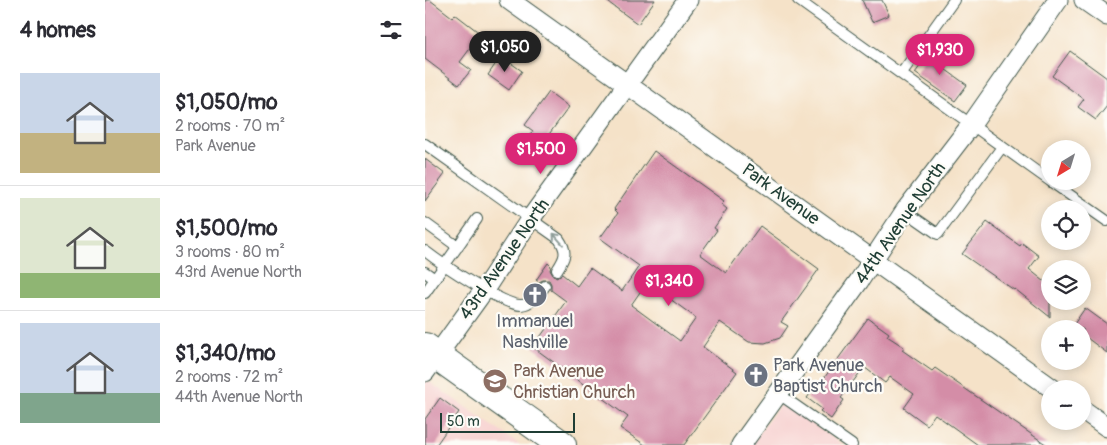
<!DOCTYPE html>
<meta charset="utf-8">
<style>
body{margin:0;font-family:Pangolin,sans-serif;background:#f7f7f7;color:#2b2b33;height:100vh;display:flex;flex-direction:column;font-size:19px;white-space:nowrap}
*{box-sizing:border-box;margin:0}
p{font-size:16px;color:#7c7c81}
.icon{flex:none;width:28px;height:28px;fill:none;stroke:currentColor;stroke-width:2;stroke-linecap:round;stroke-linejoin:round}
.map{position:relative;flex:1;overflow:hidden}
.side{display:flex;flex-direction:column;background:#fff;width:425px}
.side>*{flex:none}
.needle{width:32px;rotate:218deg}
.controls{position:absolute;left:616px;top:140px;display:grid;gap:10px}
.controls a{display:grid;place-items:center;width:50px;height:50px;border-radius:50%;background:#fff;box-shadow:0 2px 12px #0003;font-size:25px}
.scale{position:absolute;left:15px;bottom:12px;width:135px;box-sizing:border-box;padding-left:5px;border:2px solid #1f3d34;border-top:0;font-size:14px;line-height:18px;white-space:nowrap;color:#1f3d34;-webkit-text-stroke:4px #fdfcf7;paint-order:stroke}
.price{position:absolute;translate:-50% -42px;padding:0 11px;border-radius:18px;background:#db2777;color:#fff;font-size:16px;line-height:32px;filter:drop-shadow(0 1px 2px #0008)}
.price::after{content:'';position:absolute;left:50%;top:30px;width:15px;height:11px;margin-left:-8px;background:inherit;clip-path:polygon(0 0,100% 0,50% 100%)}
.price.current{background:#222;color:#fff}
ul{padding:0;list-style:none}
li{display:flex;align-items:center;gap:15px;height:125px;padding:0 20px}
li+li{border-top:1px solid #e1e1e2}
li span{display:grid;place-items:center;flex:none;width:140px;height:100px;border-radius:0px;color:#555}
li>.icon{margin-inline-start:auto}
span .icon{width:60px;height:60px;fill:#fffc;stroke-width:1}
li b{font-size:21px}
h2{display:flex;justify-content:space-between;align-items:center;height:60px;padding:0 20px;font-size:21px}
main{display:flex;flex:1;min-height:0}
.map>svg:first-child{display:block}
.built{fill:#f7d0cf}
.building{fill:#d48da7;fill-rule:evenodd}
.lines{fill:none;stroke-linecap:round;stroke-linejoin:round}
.lane-casing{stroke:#3f564a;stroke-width:12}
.street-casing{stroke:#3f564a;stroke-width:21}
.primary-casing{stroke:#3f564a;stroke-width:30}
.lane{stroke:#fff;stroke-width:10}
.street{stroke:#fff;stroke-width:19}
.primary{stroke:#fff;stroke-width:28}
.oneway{stroke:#8f9e9a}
.labels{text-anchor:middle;stroke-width:4.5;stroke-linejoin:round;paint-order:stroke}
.street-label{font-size:18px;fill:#1f3d34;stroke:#fdfcf7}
.worship-label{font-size:18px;fill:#5b616d;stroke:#fdfcf7}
.education-label{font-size:18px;fill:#785e54;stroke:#fdfcf7;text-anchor:start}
</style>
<main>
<section class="side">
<h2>4 homes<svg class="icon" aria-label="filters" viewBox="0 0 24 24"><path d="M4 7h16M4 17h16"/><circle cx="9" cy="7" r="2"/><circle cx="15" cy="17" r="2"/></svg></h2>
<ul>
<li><span style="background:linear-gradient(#c9d6e8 60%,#c2b280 0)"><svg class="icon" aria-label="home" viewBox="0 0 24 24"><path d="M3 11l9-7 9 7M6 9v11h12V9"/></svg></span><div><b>$1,050/mo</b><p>2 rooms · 70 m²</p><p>Park Avenue</p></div></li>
<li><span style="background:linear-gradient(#dfe7d0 75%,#8fb573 0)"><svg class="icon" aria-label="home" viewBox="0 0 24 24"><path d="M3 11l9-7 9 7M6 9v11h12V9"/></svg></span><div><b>$1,500/mo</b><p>3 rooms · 80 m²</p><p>43rd Avenue North</p></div></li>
<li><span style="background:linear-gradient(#c9d6e8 70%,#7fa58c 0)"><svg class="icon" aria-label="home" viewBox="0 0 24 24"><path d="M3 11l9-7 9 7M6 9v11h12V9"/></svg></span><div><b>$1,340/mo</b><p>2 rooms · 72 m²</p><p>44th Avenue North</p></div></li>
</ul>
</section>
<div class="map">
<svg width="682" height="445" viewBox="0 0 682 445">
<rect width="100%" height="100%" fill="#fdfcf7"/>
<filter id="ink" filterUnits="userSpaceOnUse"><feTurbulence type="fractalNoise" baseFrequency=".02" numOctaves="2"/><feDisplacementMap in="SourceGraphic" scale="10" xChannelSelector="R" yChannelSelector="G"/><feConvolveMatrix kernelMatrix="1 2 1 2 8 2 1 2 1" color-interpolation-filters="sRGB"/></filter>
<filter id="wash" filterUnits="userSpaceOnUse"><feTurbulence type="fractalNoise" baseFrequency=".0096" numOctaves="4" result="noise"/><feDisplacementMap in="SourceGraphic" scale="20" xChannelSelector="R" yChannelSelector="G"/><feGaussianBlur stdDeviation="1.12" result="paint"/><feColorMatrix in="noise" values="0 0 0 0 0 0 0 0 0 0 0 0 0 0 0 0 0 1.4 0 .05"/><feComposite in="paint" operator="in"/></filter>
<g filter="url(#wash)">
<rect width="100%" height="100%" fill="#f5e2c8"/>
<path class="built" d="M0 379 95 445H0Z
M357 402 418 445H325Z"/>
<g id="blocks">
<path class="building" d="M0 0H5L27 17 30 14 56 34 35 62 46 70 34 85 0 59Z
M180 0H230L213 24Z
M437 0H457L464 15 447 22Z
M507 50 521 61 517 67 542 85 530 101 490 73Z
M645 51 682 78V106L671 120 653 107 659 99 627 76Z
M76 56 97 71 84 90 63 75Z
M124 92 144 107 111 152 99 144 108 131 100 125Z
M229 151 299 201 296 204 302 209 289 228 292 230 275 254 301 273 335 226 394 269 356 322 363 326 355 338 340 343 324 342 295 322 278 347 312 372 259 445H220L195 428 203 417 108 347 141 301 126 290V284L124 280H118L114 282 111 280 123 263 126 266 125 270 128 275 132 277 137 274 152 286 165 268 197 291 214 266 175 238 193 213 189 209ZM222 282 271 318 255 341 206 305Z
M0 159 20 174 0 201Z
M562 222 595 246 597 243 614 256 604 269 625 286V317L590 289 589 290 537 254Z
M660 308 682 324V353L658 335V329H649L647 327Z
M443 318 464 333 462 336 479 347 477 350 507 371 510 368 622 445H553L510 414 502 425 479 408 489 394 465 377 460 383 439 367 416 398 419 400 406 419 395 411 397 409 382 398 393 384 394 385Z
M15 398 34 412 11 445H0V419Z"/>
</g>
</g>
<g filter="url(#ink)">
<use href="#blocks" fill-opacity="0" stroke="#3f564a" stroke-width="1"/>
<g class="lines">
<defs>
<path id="lane" d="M373 0 625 181
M476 74 529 0
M0 144 134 239C143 252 140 258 132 270
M625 181 682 221
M480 211 513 234 577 147
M0 223 33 247
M0 251C17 264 77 305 96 305 107 304 114 294 120 286
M0 272 10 279
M0 293 52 219
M354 394 427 445"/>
<path id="street" d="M84 0 628 389
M659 0 682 16
M0 372 59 290 106 218 263 0
M658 410 682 427
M316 445 434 281 480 211 546 125 633 0"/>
<path id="primary" d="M0 347 137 445"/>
</defs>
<use href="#lane" class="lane-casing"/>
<use href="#street" class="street-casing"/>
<use href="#primary" class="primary-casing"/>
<use href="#lane" class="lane"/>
<use href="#street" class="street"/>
<use href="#primary" class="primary"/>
</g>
<defs><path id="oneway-shaft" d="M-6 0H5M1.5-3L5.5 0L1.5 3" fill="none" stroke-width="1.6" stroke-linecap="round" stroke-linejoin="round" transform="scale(1.25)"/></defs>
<use class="oneway" href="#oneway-shaft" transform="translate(133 239) rotate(-131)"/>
</g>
<defs>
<symbol id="church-disc" viewBox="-11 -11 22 22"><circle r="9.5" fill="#6b7280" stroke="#fdfcf7"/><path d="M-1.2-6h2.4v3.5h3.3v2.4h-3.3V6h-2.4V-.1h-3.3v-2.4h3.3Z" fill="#fff"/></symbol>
<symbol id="school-disc" viewBox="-11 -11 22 22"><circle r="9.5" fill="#8d6e63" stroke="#fdfcf7"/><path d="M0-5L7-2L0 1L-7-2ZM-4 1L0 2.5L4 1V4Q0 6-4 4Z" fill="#fff"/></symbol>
</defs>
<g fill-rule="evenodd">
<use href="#church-disc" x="96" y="281" width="28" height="28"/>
<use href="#church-disc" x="317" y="361" width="28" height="28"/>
<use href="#school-disc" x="56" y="367" width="28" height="28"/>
</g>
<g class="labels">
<g class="street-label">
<text transform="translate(356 194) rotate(36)" y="6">Park Avenue</text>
<text transform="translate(475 223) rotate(-55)" y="6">44th Avenue North</text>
<text transform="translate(79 259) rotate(-55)" y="6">43rd Avenue North</text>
</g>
<g class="worship-label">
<text x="110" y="327">Immanuel<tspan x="110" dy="21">Nashville</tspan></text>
<text x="348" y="371" text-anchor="start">Park Avenue<tspan x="348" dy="21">Baptist Church</tspan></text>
</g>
<g class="education-label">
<text x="88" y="377">Park Avenue<tspan x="88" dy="21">Christian Church</tspan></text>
</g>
</g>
</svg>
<div class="controls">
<a><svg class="needle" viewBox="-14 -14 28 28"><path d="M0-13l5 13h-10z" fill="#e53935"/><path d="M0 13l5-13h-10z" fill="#7c7c81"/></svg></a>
<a><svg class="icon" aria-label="locate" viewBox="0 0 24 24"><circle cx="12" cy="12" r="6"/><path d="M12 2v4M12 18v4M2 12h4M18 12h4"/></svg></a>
<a><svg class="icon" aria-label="layers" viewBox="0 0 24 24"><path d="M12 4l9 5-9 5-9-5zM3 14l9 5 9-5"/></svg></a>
<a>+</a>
<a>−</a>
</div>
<div class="scale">50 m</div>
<b class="price current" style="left:80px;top:73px">$1,050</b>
<b class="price" style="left:515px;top:76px">$1,930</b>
<b class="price" style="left:116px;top:175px">$1,500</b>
<b class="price" style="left:244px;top:307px">$1,340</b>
</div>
</main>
